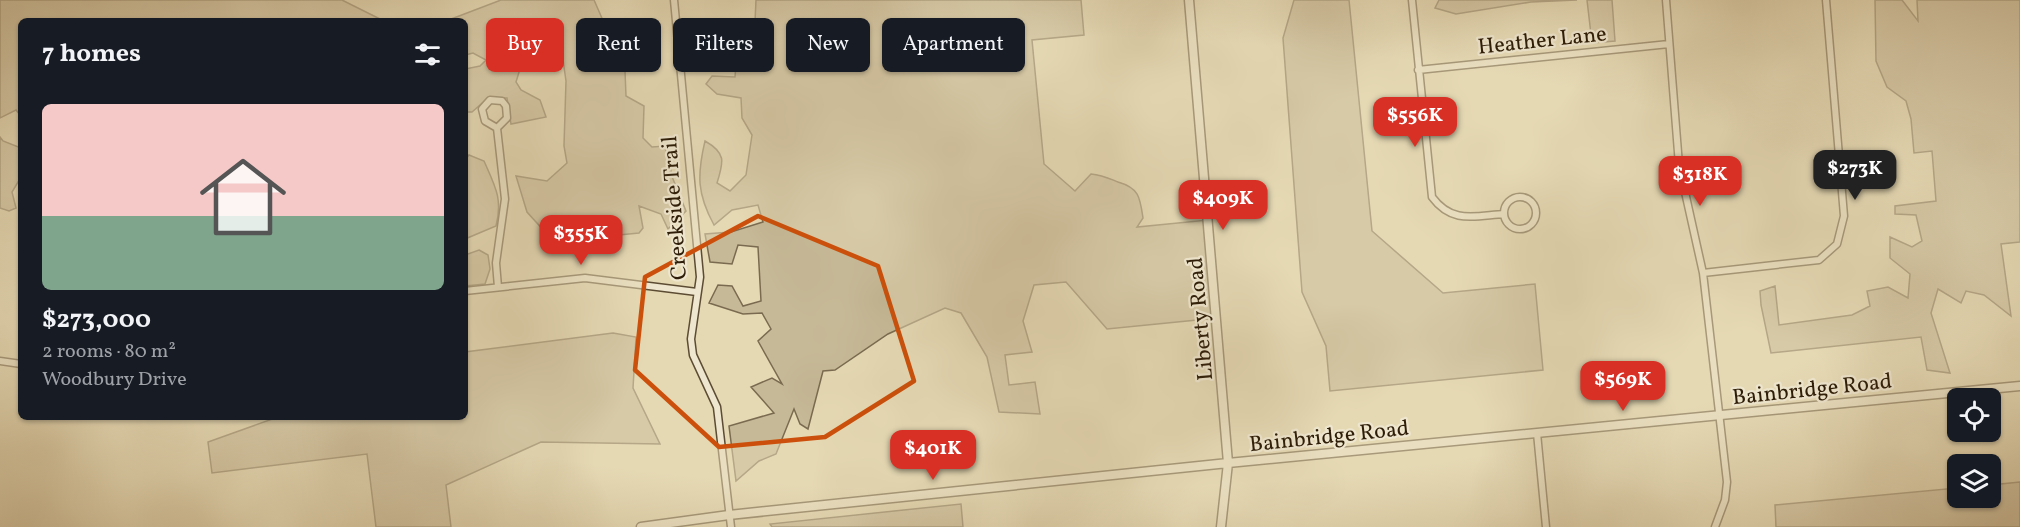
<!DOCTYPE html>
<meta charset="utf-8">
<style>
body{margin:0;font-family:Vollkorn,serif;background:#20242c;color:#f1f3f6;height:100vh;display:flex;flex-direction:column;font-size:22px;white-space:nowrap}
*{box-sizing:border-box;margin:0}
p{font-size:20px;color:#9ea1a6}
.icon{flex:none;width:33px;height:33px;fill:none;stroke:currentColor;stroke-width:2;stroke-linecap:round;stroke-linejoin:round}
.map{position:relative;flex:1;overflow:hidden}
.sheet{position:absolute;left:18px;top:18px;width:450px;height:402px;display:flex;flex-direction:column;background:#171b24;border-radius:9px;box-shadow:0 2px 4px #0004}
.sheet>*{flex:none}
.banner{position:absolute;left:486px;top:18px;width:570px;height:54px;display:flex;gap:12px}
.fabs{position:absolute;left:1947px;top:388px;display:grid;gap:12px}
.fabs a{display:grid;place-items:center;width:54px;height:54px;border-radius:9px;background:#171b24;box-shadow:0 2px 4px #0004;font-size:30px}
.price{position:absolute;translate:-50% -51px;padding:0 14px;border-radius:12px;background:#d93025;color:#fff;font-size:20px;line-height:39px;filter:drop-shadow(0 2px 3px #0008)}
.price::after{content:'';position:absolute;left:50%;top:36px;width:18px;height:14px;margin-left:-9px;background:inherit;clip-path:polygon(0 0,100% 0,50% 100%)}
.price.selected{background:#222;color:#fff}
ul{padding:0;list-style:none}
li{display:grid;align-content:center;gap:12px;height:318px;padding:0 24px}
li span{display:grid;place-items:center;height:186px;border-radius:9px;color:#555}
li>.icon{margin-inline-start:auto}
span .icon{width:108px;height:108px;fill:#fffc;stroke-width:1}
li b{font-size:26px}
h2{display:flex;justify-content:space-between;align-items:center;height:72px;padding:0 24px;font-size:26px}
.tag{padding:0 21px;border-radius:9px;background:#171b24;box-shadow:0 2px 4px #0004;font-size:21px;line-height:54px}
.tag.selected{background:#d93025;color:#fff}
.map>svg:first-child{display:block}
.green{fill:#c6b997;stroke:#7a6b50;stroke-width:1.5}
.lines{fill:none;stroke-linecap:round;stroke-linejoin:round}
.minor-casing{stroke:#5c4c33;stroke-width:9}
.tertiary-casing{stroke:#5c4c33;stroke-width:11}
.minor{stroke:#eee6ce;stroke-width:6}
.tertiary{stroke:#eee6ce;stroke-width:8}
.marked{fill:none;stroke:#cc500b;stroke-width:4.5;stroke-linejoin:round}
.labels{text-anchor:middle;stroke-width:4.5;stroke-linejoin:round;paint-order:stroke}
.street-label{font-size:22px;fill:#2e1d08;stroke:#eee6ce}
</style>
<div class="map">
<svg width="2020" height="527" viewBox="0 0 2020 527">
<rect width="100%" height="100%" fill="#e5d9b4"/>
<filter id="stains"><feTurbulence type="fractalNoise" baseFrequency=".00333" numOctaves="4"/><feColorMatrix values="0 0 0 0 .2 0 0 0 0 .09 0 0 0 0 .02 0 0 0 .5 -.17"/></filter>
<radialGradient id="worn" r=".72"><stop offset=".6" stop-color="#630" stop-opacity="0"/><stop offset="1" stop-color="#630" stop-opacity=".3"/></radialGradient>
<path class="green" d="M0 0H342L384 21H21V116L16 110 0 118Z
M501 0H594L608 32 615 29 616 48 625 71 626 96 644 106 643 138 652 147 665 146 673 179 686 211 668 229 661 214 639 206 643 228 639 233 588 238 586 230 546 233 527 212 516 176 547 181 567 163 564 146 566 81 560 39 515 42 520 69 516 82 521 90 540 100 546 117 511 124 507 98H488L472 112H465V69L480 66 486 60 473 53 465 55V21H446Z
M756 0H1081L1084 35 1032 40 1044 164 1075 191 1091 174C1102 175 1108 178 1118 182 1139 188 1140 197 1143 218L1137 227 1208 220 1217 318 1107 329 1066 282 1034 285 1023 321 1032 352 1005 355 1009 385 1035 382 1040 414 999 412 987 357 961 313 945 308 888 334 835 370 823 371 808 429 800 424 794 409 776 454 759 461 736 481 729 426 774 413 751 387 772 378 782 384 758 341 771 329 762 313 743 314 709 303 718 285 732 286 743 306 761 301 758 247 738 245 732 264 710 262 705 234 731 232 763 222 758 205 732 210 714 225C697 194 697 175 705 141 726 153 724 161 717 183L730 191 746 175 752 135 742 118 741 98 717 94 706 84 712 76 735 77 737 50 770 39 769 27 755 22Z
M1294 0H1349L1372 231 1443 293 1535 284 1543 370 1330 391 1326 346 1302 292 1283 38Z
M1439 0H1577L1531 2 1456 14 1435 8Z
M1587 0H1612L1615 41 1592 43Z
M1875 0H1902L1918 21 1917 0H2020V242L2001 244 2011 316 1984 295 1966 291 1961 303 1938 289 1931 313 1950 373 1927 370 1921 337 1771 353 1761 305 1760 291 1775 286 1779 325 1852 315 1870 306 1867 291 1888 287 1908 298 1910 274 1890 258V237L1912 247 1922 241 1916 215 1895 214V206L1936 201 1932 151 1914 153 1911 119 1906 101 1887 87 1876 61Z
M0 137 3 141 21 148V177L12 192 16 208 9 211 0 208Z
M469 155 484 161C495 186 503 199 496 226L465 239V160Z
M479 250 488 255 490 269 485 284 465 286V255Z
M613 333 636 337 633 388 660 444 541 442 446 485 451 527H376L367 454 212 473 208 442 278 417H465V352Z
M2020 482V527H1776L1775 505 1957 488 1958 498H1990L1991 485Z
M961 504 963 527H772L770 524Z"/>
<g class="lines">
<defs>
<path id="minor" d="M674 0 700 277 691 339 693 355 717 407 731 527
M1412 0 1432 197C1452 224 1474 216 1504 214
M1666 0 1679 165 1703 273 1727 482 1725 500 1715 527
M1418 70 1669 44
M497 128 507 118 506 106 502 101 490 100 482 109 485 121 497 128 505 199 496 263 498 287
M1504 213a16 16 0 1 1 32 0a16 16 0 1 1-32 0Z
M1703 273 1819 260 1837 244 1844 216 1826 0
M465 291 585 278 697 292
M0 361 21 364
M1537 433 1546 527"/>
<path id="tertiary" d="M1189 0 1228 463 1221 527
M641 527 729 515 1228 463 2020 386"/>
</defs>
<use href="#minor" class="minor-casing"/>
<use href="#tertiary" class="tertiary-casing"/>
<use href="#minor" class="minor"/>
<use href="#tertiary" class="tertiary"/>
</g>
<path d="M0 0H2020V527H0ZM758 216 878 266 914 381 825 437 719 447 635 370 645 277Z" fill="#e5d9b4" fill-opacity=".55" fill-rule="evenodd"/>
<path class="marked" d="M758 216 878 266 914 381 825 437 719 447 635 370 645 277Z"/>
<g class="labels">
<g class="street-label">
<text transform="translate(1542 39) rotate(-6)" y="8">Heather Lane</text>
<text transform="translate(673 208) rotate(-94)" y="8">Creekside Trail</text>
<text transform="translate(1199 319) rotate(-95)" y="8">Liberty Road</text>
<text transform="translate(1812 388) rotate(-6)" y="8">Bainbridge Road</text>
<text transform="translate(1329 435) rotate(-6)" y="8">Bainbridge Road</text>
</g>
</g>
<rect width="100%" height="100%" filter="url(#stains)"/>
<rect width="100%" height="100%" fill="url(#worn)"/>
</svg>
<div class="fabs">
<a><svg class="icon" aria-label="locate" viewBox="0 0 24 24"><circle cx="12" cy="12" r="6"/><path d="M12 2v4M12 18v4M2 12h4M18 12h4"/></svg></a>
<a><svg class="icon" aria-label="layers" viewBox="0 0 24 24"><path d="M12 4l9 5-9 5-9-5zM3 14l9 5 9-5"/></svg></a>
</div>
<b class="price" style="left:1415px;top:148px">$556K</b>
<b class="price selected" style="left:1855px;top:201px">$273K</b>
<b class="price" style="left:1700px;top:207px">$318K</b>
<b class="price" style="left:1223px;top:231px">$409K</b>
<b class="price" style="left:581px;top:266px">$355K</b>
<b class="price" style="left:1623px;top:412px">$569K</b>
<b class="price" style="left:933px;top:481px">$401K</b>
<div class="banner">
<a class="tag selected">Buy</a>
<a class="tag">Rent</a>
<a class="tag">Filters</a>
<a class="tag">New</a>
<a class="tag">Apartment</a>
</div>
<section class="sheet">
<h2>7 homes<svg class="icon" aria-label="filters" viewBox="0 0 24 24"><path d="M4 7h16M4 17h16"/><circle cx="9" cy="7" r="2"/><circle cx="15" cy="17" r="2"/></svg></h2>
<ul>
<li><span style="background:linear-gradient(#f6c9c9 60%,#7fa58c 0)"><svg class="icon" aria-label="home" viewBox="0 0 24 24"><path d="M3 11l9-7 9 7M6 9v11h12V9"/></svg></span><div><b>$273,000</b><p>2 rooms · 80 m²</p><p>Woodbury Drive</p></div></li>
</ul>
</section>
</div>
